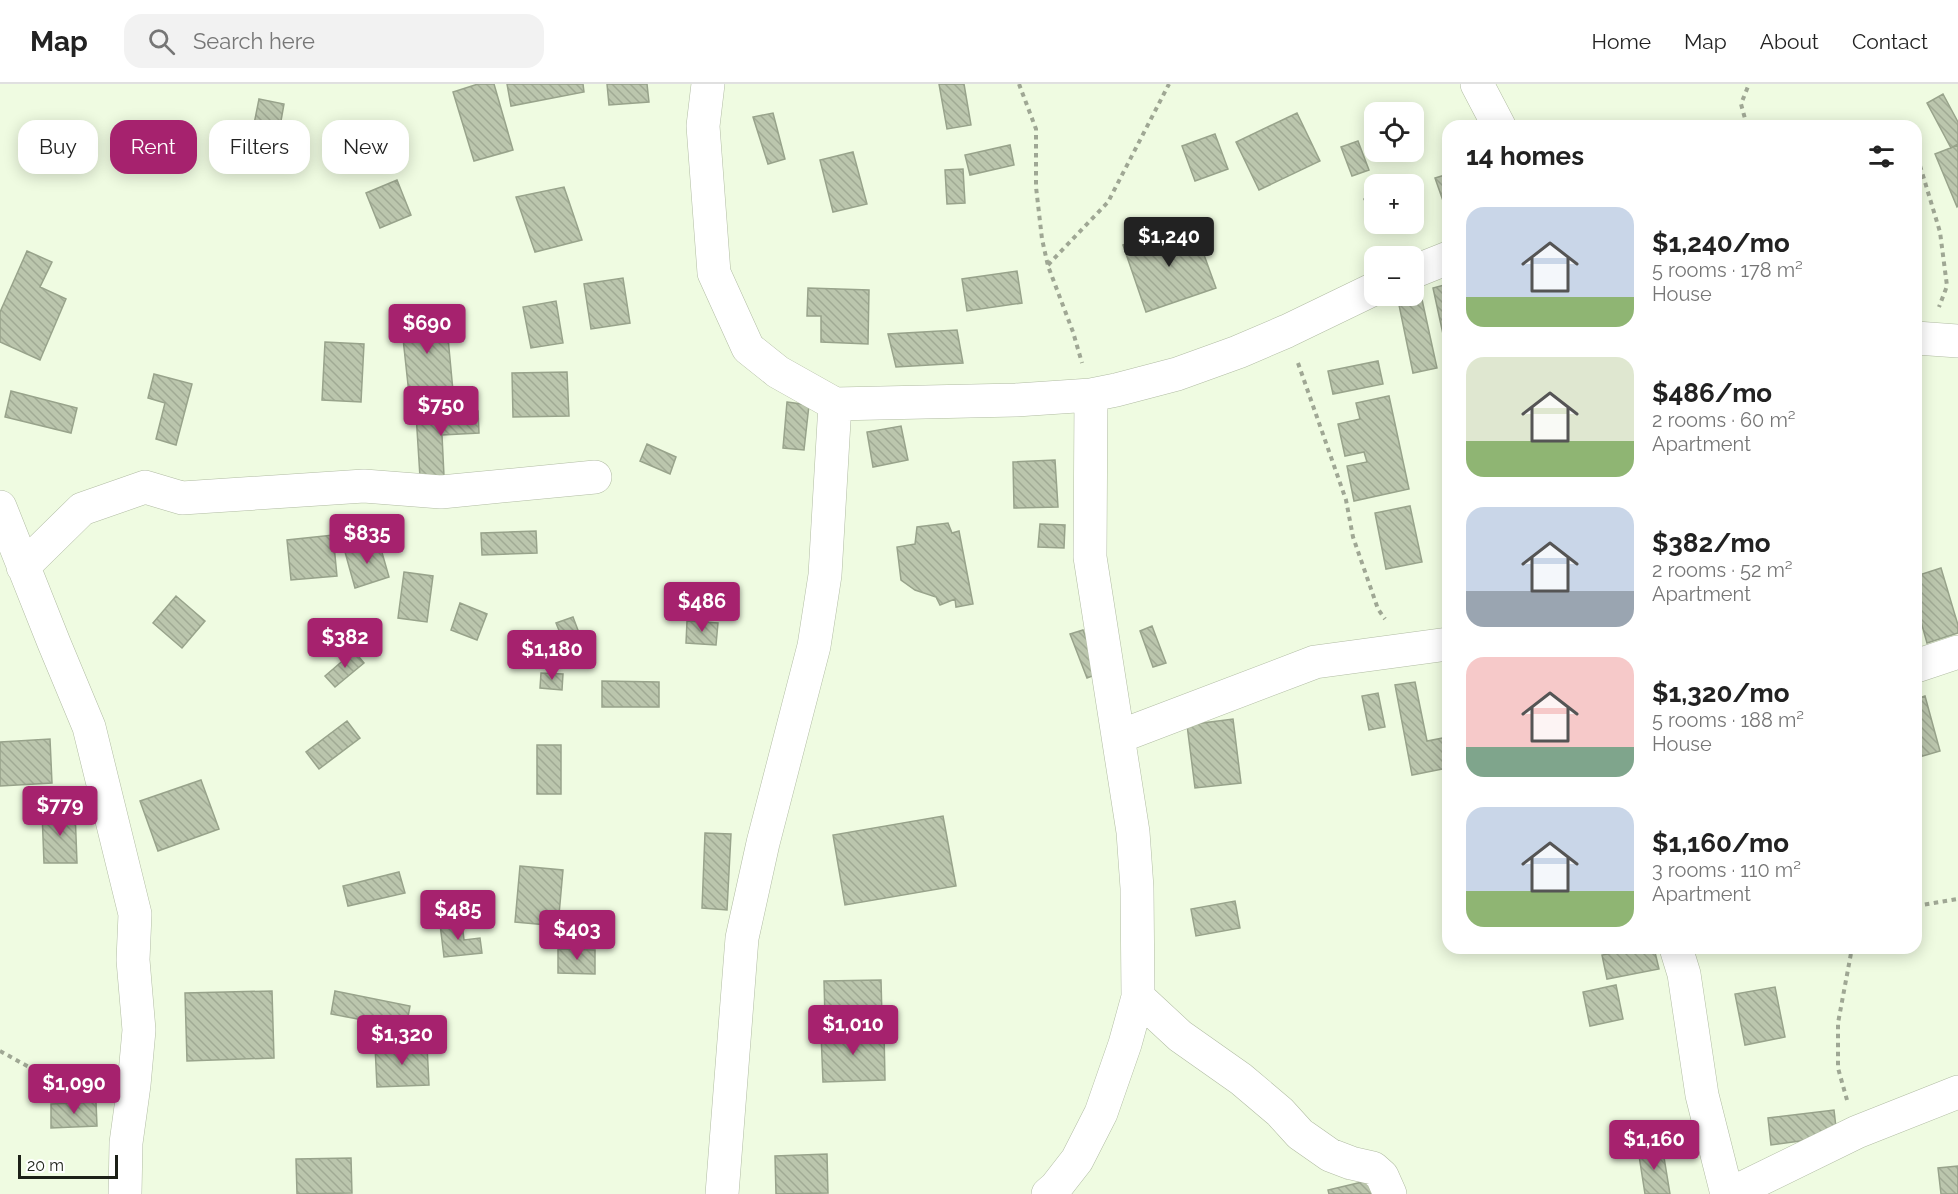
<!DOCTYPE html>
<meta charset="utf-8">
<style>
body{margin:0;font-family:Raleway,sans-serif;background:#f2f2f2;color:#222;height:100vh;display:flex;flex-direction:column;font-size:22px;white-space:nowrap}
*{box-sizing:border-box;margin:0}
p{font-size:20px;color:#767676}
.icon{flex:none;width:33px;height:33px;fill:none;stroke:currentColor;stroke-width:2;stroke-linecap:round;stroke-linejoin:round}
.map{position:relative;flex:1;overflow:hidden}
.details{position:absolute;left:1442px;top:36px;width:480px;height:834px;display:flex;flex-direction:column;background:#fff;border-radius:18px;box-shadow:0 3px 15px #0003}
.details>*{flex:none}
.guide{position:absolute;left:18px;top:36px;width:570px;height:54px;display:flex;gap:12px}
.tools{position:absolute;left:1364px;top:18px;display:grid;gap:12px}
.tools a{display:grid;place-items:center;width:60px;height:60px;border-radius:12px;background:#fff;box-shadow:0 3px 15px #0003;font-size:30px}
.scale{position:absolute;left:18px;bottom:15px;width:100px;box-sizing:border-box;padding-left:6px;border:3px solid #1c2017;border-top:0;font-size:16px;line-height:21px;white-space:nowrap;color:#1c2017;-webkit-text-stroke:4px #fff;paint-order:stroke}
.price{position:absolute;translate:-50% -51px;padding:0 14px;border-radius:6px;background:#a6226e;color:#fff;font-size:20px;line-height:39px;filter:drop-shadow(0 2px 3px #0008)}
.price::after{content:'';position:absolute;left:50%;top:36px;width:18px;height:14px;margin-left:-9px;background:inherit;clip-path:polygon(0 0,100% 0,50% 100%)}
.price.current{background:#222;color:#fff}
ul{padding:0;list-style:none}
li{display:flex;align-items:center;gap:18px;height:150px;padding:0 24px}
li span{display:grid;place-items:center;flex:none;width:168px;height:120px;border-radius:18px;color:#555}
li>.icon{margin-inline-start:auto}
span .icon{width:72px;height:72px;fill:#fffc;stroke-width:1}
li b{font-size:26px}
h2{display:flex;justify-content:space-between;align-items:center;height:72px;padding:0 24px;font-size:26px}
.pill{padding:0 21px;border-radius:18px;background:#fff;box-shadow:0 3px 15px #0003;font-size:21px;line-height:54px}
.pill.current{background:#a6226e;color:#fff}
header{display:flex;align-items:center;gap:36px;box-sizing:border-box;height:84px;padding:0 30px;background:#fff;border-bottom:2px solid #e0e0e0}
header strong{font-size:28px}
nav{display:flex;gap:33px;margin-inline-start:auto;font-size:21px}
.search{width:420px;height:54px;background:#f2f2f2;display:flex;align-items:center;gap:15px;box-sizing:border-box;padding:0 21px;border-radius:18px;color:#767676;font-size:22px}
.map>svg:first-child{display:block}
.building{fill:url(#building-back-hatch);stroke:#98a38b;stroke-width:1.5}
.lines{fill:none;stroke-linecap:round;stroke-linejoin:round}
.minor-casing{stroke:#b1bca3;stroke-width:34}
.path{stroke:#9fa794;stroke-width:4;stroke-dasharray:4.5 4.5;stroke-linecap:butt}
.minor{stroke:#fff;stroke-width:33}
</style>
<header>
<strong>Map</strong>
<div class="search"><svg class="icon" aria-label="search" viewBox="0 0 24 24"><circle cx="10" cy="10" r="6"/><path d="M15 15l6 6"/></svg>Search here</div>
<nav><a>Home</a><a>Map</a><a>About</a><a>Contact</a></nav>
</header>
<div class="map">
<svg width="1958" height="1110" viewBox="0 0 1958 1110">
<defs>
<pattern id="building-back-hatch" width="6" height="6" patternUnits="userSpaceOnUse" patternTransform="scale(1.5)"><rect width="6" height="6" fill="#bbc6ad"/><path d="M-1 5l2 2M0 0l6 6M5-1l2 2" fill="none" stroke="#a0aa94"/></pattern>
</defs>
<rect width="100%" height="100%" fill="#effbe1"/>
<path class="building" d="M478 0H494L513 66 474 77 453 8Z
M507 0H583L584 8 511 22Z
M607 0H647L649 18 609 21Z
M939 0H964L971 41 947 45Z
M1943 10 1958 38V60L1951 64 1927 19Z
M259 15 284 20 275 70 249 65Z
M773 29 785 75 768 80 753 33Z
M1297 29 1320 77 1259 106 1236 58Z
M1215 50 1228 85 1195 97 1182 62Z
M1358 57 1369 86 1352 92 1341 63Z
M1010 61 1014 81 970 91 965 71Z
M1958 61V122L1957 123 1935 70Z
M853 68 867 120 833 128 820 76Z
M963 85 965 119 947 120 945 86Z
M1448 90V131L1435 94Z
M397 96 411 131 380 144 366 109Z
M564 103 582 156 535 168 516 113Z
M1374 110V129L1372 131 1364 115Z
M1185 139 1193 160 1199 157 1216 204 1146 228 1123 161Z
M27 167 52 178 40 203 66 215 40 276 0 258V228Z
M1017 187 1022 219 967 227 962 195Z
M623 194 630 239 591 245 584 200Z
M1448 200V273L1433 204Z
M808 204 869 206 868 260 821 258V232H807Z
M1421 211 1437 284 1413 289 1398 216Z
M556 217 563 259 531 264 523 223Z
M446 232 453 307 409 310 401 236Z
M957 246 963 279 896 283 888 250Z
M325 258 364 260 361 318 322 316Z
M1378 277 1383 300 1333 310 1328 287Z
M567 288 569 332 513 333 512 289Z
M154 290 192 300 176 361 156 355 165 319 148 314Z
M11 307 77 324 71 349 5 333Z
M1389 312 1409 405 1354 417 1347 382 1367 378 1364 368 1345 372 1338 340 1360 335 1356 319Z
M787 318 809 321 804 366 783 364Z
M478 327 479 349 442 351 444 392 420 393 416 330Z
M901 342 908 376 873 383 867 348Z
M647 360 676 373 670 390 640 377Z
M1055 376 1058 423 1014 424 1013 378Z
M1410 422 1422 478 1386 485 1375 429Z
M948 439 952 449 959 447 973 520 956 523 955 515 940 521 936 513 915 506 901 496 897 463 915 460 917 443Z
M1040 440 1065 441 1064 464 1038 463Z
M536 447 537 469 482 471 481 449Z
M333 451 337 492 291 496 287 456Z
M379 458 389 493 355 504 345 468Z
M1941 484 1958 541V549L1927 559 1916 520V492Z
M404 488 433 492 427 538 398 534Z
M176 512 205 537 182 564 153 539Z
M460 519 487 530 477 556 451 546Z
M573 533 587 570 571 576 556 539Z
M687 537 718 539 716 561 686 559Z
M1152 542 1166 579 1153 583 1140 547Z
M1083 546 1100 589 1087 594 1070 550Z
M354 567 364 579 335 603 325 592Z
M541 589 563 590 562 606 540 604Z
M602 597 659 598V623H602Z
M1415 598 1427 657 1448 653V684L1412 691 1395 601Z
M1378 609 1385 643 1369 646 1362 612Z
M1925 612 1940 667 1916 674V615Z
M1233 635 1241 699 1195 704 1187 641Z
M347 637 360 654 319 685 306 668Z
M50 655 52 699 0 702V658Z
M537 661H561V710H537Z
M201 696 219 745 158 767 140 717Z
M75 726 77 779H44L42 728Z
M943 732 956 802 845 821 833 751Z
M705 749 731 750 727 826 702 824Z
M520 782 563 786 558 842 515 838Z
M399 788 405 809 348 822 343 802Z
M1235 817 1240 844 1196 852 1191 825Z
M462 838 464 856 480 854 482 869 444 873 440 840Z
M1639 864H1654L1659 885 1607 895 1602 871Z
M558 865 595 866V890L558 889Z
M881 896 882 933 825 934 824 897Z
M1616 901 1623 935 1590 942 1583 908Z
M1775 903 1785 953 1745 961 1735 910Z
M272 907 274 974 187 977 185 909Z
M335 907 410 922 406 944 331 930Z
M884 947 885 996 823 998 821 949Z
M427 961 429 1001 377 1003 375 962Z
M96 1018 97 1042 51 1044V1020Z
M1834 1026 1837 1052 1771 1061 1768 1034Z
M1662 1061 1670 1110H1645L1638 1065Z
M827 1070 828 1109 776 1110 775 1072Z
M351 1074 352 1109 297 1110 296 1075Z
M1958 1082V1110H1941L1938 1084Z
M1375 1095 1379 1110H1329L1328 1106Z"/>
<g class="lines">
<defs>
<path id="minor" d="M708 0 703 42 714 189 748 264 778 288 835 320 1016 316 1091 311 1116 306 1177 290 1238 268 1287 247 1374 205
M1477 0 1499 42
M1413 188 1448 174
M1916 254 1958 257
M0 423 54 559 89 643 135 830 133 876 139 946 134 1001 126 1059 125 1110
M23 483 82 425 145 403 182 414 364 402 441 408 595 393
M1916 582 1958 568
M1118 653 1315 578 1448 560
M1676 864 1684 890 1702 1011 1727 1110
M1138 913 1180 952 1241 995 1280 1028 1300 1050 1330 1071 1351 1079 1373 1084 1382 1092 1390 1110
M722 1110 742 854 763 759 814 562 825 491 835 320
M1048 1110 1056 1103 1077 1076 1101 1029 1125 960 1138 913 1137 804 1133 748 1090 473 1091 311
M1730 1110 1857 1048 1958 1008"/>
</defs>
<use href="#minor" class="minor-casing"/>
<path class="path" d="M1019 0 1036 45V103L1042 155 1048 182 1073 248 1082 279
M1747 42 1741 20 1749 0
M1916 75H1918L1940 148 1947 202 1939 223
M1048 181 1108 118 1169 0
M1298 279 1346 416 1353 453 1378 525 1385 535
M1916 822 1958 815
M0 967 47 993 101 998
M1847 1016 1838 984V939L1852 864"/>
<use href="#minor" class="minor"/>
</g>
</svg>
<div class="tools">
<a><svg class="icon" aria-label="locate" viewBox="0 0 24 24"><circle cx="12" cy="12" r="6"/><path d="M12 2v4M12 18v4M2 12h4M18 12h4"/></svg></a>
<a>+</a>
<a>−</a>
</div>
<div class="scale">20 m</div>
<b class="price current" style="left:1169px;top:184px">$1,240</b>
<b class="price" style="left:427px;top:271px">$690</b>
<b class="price" style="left:441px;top:353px">$750</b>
<b class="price" style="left:367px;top:481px">$835</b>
<b class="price" style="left:702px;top:549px">$486</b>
<b class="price" style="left:345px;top:585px">$382</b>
<b class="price" style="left:552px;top:597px">$1,180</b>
<b class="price" style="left:60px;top:753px">$779</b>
<b class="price" style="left:458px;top:857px">$485</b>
<b class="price" style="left:577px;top:877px">$403</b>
<b class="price" style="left:853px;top:972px">$1,010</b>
<b class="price" style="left:402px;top:982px">$1,320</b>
<b class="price" style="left:74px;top:1031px">$1,090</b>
<b class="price" style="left:1654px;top:1087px">$1,160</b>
<div class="guide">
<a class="pill">Buy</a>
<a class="pill current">Rent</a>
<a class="pill">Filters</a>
<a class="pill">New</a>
</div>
<section class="details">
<h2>14 homes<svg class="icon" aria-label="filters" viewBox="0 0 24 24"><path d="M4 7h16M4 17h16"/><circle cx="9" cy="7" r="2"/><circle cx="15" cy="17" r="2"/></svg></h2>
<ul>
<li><span style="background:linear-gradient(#c9d6e8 75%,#8fb573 0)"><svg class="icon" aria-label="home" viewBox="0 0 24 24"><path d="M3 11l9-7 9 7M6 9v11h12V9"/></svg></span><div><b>$1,240/mo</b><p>5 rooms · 178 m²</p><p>House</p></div></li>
<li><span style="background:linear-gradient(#dfe7d0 70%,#8fb573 0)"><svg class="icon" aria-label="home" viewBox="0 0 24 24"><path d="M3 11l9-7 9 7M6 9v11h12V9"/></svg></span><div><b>$486/mo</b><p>2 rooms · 60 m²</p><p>Apartment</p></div></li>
<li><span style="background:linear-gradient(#c9d6e8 70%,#9aa5b1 0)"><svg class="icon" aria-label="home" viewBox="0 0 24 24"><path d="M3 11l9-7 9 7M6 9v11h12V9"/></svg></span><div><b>$382/mo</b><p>2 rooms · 52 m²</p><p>Apartment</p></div></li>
<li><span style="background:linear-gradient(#f6c9c9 75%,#7fa58c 0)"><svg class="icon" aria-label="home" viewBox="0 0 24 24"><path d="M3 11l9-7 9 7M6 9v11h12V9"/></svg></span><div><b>$1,320/mo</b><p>5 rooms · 188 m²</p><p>House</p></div></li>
<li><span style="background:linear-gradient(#c9d6e8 70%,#8fb573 0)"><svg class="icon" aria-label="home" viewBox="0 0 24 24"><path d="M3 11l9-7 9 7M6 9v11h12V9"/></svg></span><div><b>$1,160/mo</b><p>3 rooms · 110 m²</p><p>Apartment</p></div></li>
</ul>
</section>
</div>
